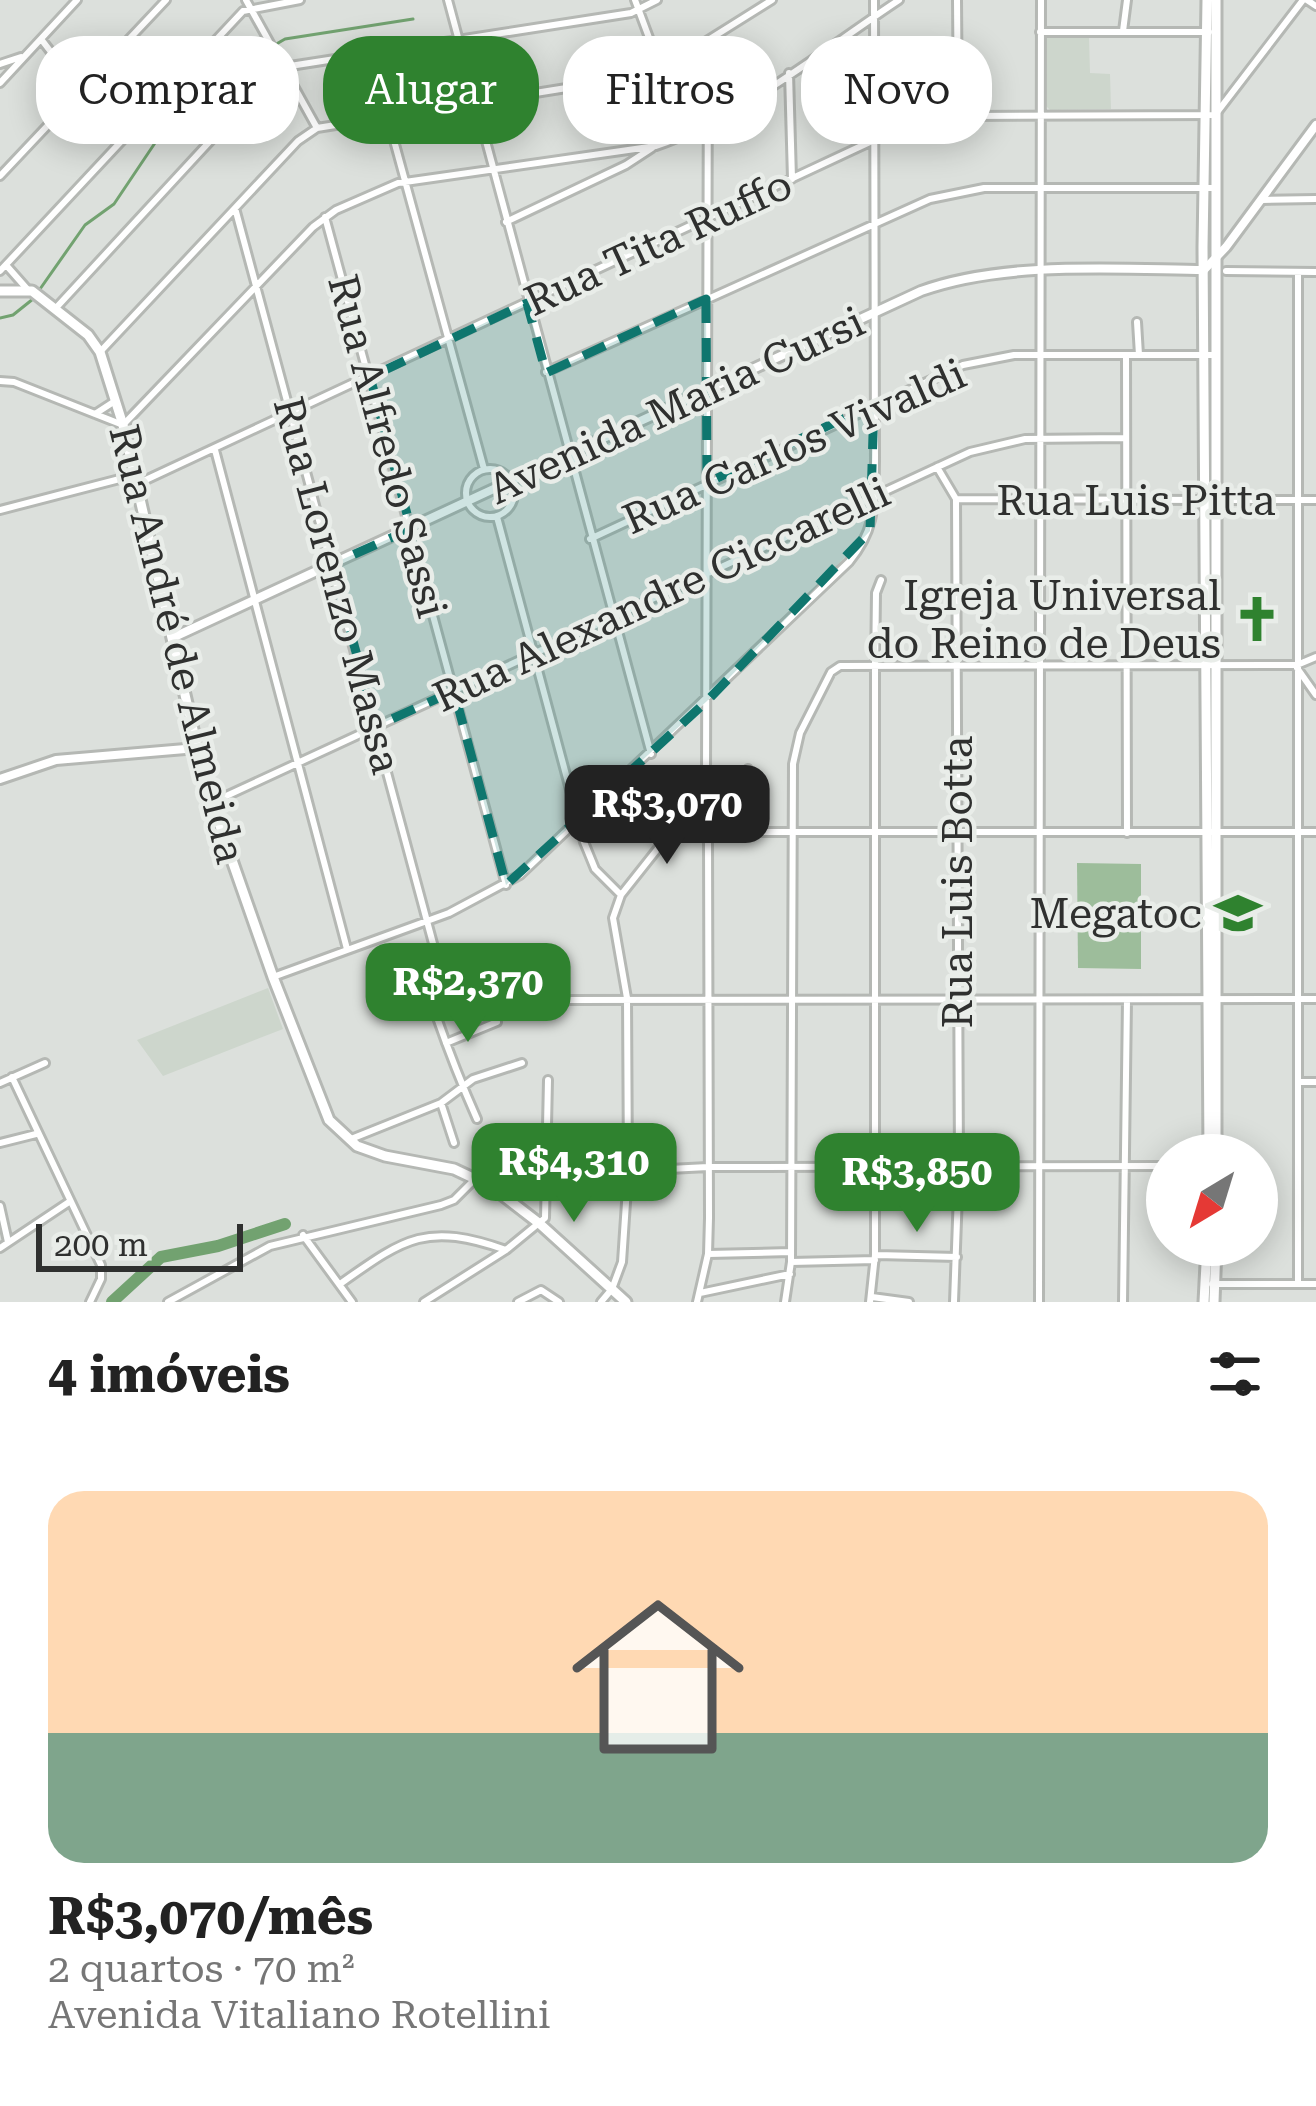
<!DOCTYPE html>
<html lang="pt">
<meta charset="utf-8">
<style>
body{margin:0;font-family:"Roboto Serif",serif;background:#f6f6f6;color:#222;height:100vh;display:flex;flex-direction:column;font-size:45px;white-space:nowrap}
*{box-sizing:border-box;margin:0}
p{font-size:39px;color:#767676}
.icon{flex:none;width:66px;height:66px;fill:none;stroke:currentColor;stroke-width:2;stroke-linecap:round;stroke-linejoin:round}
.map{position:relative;height:1302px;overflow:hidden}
.panel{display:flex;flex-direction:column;background:#fff;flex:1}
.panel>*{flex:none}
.top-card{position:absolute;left:36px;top:36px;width:1245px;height:108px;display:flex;gap:24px}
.needle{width:78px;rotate:218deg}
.controls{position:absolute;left:1146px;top:1134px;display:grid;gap:24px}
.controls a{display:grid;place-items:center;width:132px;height:132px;border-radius:50%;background:#fff;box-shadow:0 6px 30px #0003;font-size:60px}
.scale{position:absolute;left:36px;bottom:30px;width:207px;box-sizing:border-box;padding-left:12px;border:6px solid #2f302f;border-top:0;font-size:33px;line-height:42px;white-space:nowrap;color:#2f302f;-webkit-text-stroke:9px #e9ede9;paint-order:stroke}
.price{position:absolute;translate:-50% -102px;padding:0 27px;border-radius:24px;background:#2f822f;color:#fff;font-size:39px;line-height:78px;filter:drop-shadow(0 3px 6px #0008)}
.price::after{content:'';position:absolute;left:50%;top:72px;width:36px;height:27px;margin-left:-18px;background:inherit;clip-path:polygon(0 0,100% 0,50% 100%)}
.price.current{background:#222;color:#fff}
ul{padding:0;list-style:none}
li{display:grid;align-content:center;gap:24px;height:636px;padding:0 48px}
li+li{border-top:3px solid #e0e0e0}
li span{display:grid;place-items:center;height:372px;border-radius:36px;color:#555}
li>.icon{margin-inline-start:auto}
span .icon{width:216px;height:216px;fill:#fffc;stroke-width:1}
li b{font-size:51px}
h2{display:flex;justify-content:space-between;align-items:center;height:144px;padding:0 48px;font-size:51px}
.pill{padding:0 42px;border-radius:48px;background:#fff;box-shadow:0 6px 30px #0003;font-size:42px;line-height:108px}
.pill.current{background:#2f822f;color:#fff}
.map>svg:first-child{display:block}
.built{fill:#cdd6cc}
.green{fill:#9dbd9b}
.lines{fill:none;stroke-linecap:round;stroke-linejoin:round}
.stream{stroke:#72a270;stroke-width:3}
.river{stroke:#72a270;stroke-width:12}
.minor-casing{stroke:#b5b8b4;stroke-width:12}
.tertiary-casing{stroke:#b5b8b4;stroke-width:14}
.secondary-casing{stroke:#b5b8b4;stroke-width:15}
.minor{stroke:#fff;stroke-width:6}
.tertiary{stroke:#fff;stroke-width:8}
.secondary{stroke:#fff;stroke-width:9}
.marked{fill:#0f766e;fill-opacity:0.2;stroke:#0f766e;stroke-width:9;stroke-dasharray:24 15;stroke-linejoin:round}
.labels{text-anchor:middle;stroke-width:9;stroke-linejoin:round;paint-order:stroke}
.street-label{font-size:42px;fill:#2f302f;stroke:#e9ede9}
.poi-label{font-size:42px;fill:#2f302f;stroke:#e9ede9;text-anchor:end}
</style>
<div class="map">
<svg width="1316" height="1302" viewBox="0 0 1316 1302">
<rect width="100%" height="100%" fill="#dce0dc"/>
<path class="built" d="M1048 37H1089L1090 73 1110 74 1111 109 1050 110 1046 106 1045 42Z
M268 988 283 1029 163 1076 137 1040Z"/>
<path class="green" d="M1077 863 1141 864V969L1078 968Z"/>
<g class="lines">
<path class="stream" d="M0 318 13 315 33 299 85 225 114 204 159 137 195 111 240 65 285 39 413 19"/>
<path class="river" d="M112 1302 161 1257 218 1246 285 1224"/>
<defs>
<path id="minor" d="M246 0 317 128
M448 0 651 754
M635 0 661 70
M957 0 958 116
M1307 0 1316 6
M1123 31 1127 0
M1040 32H1209
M41 39 120 142
M0 64 21 57
M789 73 792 179
M0 83 77 0
M387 115 484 469
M0 176 166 0
M1262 200 1316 199
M235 208 438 962
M325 217 506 885
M506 222 626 165 652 148
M6 265 28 290
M0 271 243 11 300 0
M1226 271 1316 272
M1298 272V1284
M55 309 261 86 290 66 631 13 657 0
M1137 322 1139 355
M100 352 298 141 317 128 654 74 772 0
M1126 355 1127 833
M546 372 930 199 984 188H1216
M0 381 14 382 95 414
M115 401 95 414 123 425 313 227 336 210 398 183 656 146C743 116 822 51 899 0
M215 450 347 949
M937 467 956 499 959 1166 954 1302
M466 493a24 24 0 1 1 48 0a24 24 0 1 1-48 0Z
M137 484 887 134 962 116 1215 115 1303 0
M956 499 1204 500
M1218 500H1316
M0 510 135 475
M497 517 584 842 595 869 621 895
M590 539 963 365 1014 355H1216
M1297 668 1316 695
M211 803 970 452 1025 439 1125 438
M645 820 675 802 697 800 712 807 720 805 748 769
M273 977 449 913 520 875 849 562C877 528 874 504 875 461L874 0
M564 1000 1316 999
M446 1043 497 1022 484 987 442 997 434 1009C447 1047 461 1083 477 1119
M12 1077 101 1265V1279L90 1302
M1298 1082H1316
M0 1083 45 1063
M441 1103 454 1143
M351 1139 441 1103 473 1079 522 1063
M0 1143 36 1134
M496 1187 552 1175 708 1167 1167 1166
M0 1206 8 1242
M303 1235 352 1302
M0 1248 69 1202
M708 1254 791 1252
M877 1255 957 1257
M791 1262 875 1260
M340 1284C405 1238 426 1222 506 1250
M1212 1284H1316
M700 1293 790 1274
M872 1297 909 1302
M168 1302 270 1246 441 1205 454 1200 475 1179
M424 1302 506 1250 545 1218 548 1080
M518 1302 541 1290 559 1302
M601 1302 612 1289 622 1262 628 1173 627 998 613 918 621 895 663 842 683 835 722 832H1316
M697 1302 708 1254 709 1218 708 839 711 824 706 781 708 42
M785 1302 791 1262 793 764 800 733 831 672 840 666 1297 665 1316 657
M870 1302 875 1255V672L876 593 881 580
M1039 1302 1041 0
M1123 1302 1127 1000"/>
<path id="tertiary" d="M1204 270 1226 247 1316 125
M172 638 921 291C1004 261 1115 269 1204 270
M0 779 56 760 197 748"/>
<path id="secondary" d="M1207 0 1203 247 1209 1155
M1216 0V1155
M0 291H32L88 335 100 352 123 425 206 786 273 977 329 1120 357 1146 385 1156 454 1169 492 1187 540 1224 626 1302
M1204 1302 1207 1245
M1214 1302 1216 1245"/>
</defs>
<use href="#minor" class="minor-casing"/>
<use href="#tertiary" class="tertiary-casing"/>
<use href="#secondary" class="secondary-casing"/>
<use href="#minor" class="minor"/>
<use href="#tertiary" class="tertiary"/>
<use href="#secondary" class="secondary"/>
</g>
<path class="marked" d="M706 299 707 483 874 404 870 531 707 701 506 885 454 691 376 726 332 564 411 529 370 377 527 303 546 373Z"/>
<defs>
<symbol id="church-bare" viewBox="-9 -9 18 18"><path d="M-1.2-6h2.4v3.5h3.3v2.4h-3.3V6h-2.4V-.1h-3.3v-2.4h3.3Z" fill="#2f822f" stroke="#e9ede9" stroke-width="2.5" paint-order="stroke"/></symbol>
<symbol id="university-bare" viewBox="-9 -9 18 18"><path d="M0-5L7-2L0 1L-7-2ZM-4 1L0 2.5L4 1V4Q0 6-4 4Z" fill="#2f822f" stroke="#e9ede9" stroke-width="2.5" paint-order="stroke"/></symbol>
</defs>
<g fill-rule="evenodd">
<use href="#church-bare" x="1224" y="586" width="66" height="66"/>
<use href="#university-bare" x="1205" y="880" width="66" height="66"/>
</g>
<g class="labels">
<g class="street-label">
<text transform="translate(658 242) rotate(-25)" y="15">Rua Tita Ruffo</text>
<text transform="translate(676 405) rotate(-25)" y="15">Avenida Maria Cursi</text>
<text transform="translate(388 446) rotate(75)" y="15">Rua Alfredo Sassi</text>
<text transform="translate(794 446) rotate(-24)" y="15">Rua Carlos Vivaldi</text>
<text x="1136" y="515">Rua Luis Pitta</text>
<text transform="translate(338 585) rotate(75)" y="15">Rua Lorenzo Massa</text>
<text transform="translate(661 594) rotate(-25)" y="15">Rua Alexandre Ciccarelli</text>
<text transform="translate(178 644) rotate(76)" y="15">Rua André de Almeida</text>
<text transform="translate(957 882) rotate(-90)" y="15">Rua Luis Botta</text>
</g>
<g class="poi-label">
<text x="1221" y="610">Igreja Universal<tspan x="1221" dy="48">do Reino de Deus</tspan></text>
<text x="1202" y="928">Megatoc</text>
</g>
</g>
</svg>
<div class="controls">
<a><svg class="needle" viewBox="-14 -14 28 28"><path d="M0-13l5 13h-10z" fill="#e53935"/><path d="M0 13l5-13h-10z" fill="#767676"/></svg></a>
</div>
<div class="scale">200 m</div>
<b class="price current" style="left:667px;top:867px">R$3,070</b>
<b class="price" style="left:468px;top:1045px">R$2,370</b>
<b class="price" style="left:574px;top:1225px">R$4,310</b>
<b class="price" style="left:917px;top:1235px">R$3,850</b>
<div class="top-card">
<a class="pill">Comprar</a>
<a class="pill current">Alugar</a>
<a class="pill">Filtros</a>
<a class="pill">Novo</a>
</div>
</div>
<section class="panel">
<h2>4 imóveis<svg class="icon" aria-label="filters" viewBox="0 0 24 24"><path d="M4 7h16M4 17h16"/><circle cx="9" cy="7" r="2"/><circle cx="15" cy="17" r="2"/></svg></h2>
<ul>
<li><span style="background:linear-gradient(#ffd9b3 65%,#7fa58c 0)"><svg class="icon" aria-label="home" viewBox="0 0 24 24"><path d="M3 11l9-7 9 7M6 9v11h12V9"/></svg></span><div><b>R$3,070/mês</b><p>2 quartos · 70 m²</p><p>Avenida Vitaliano Rotellini</p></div></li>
</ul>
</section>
